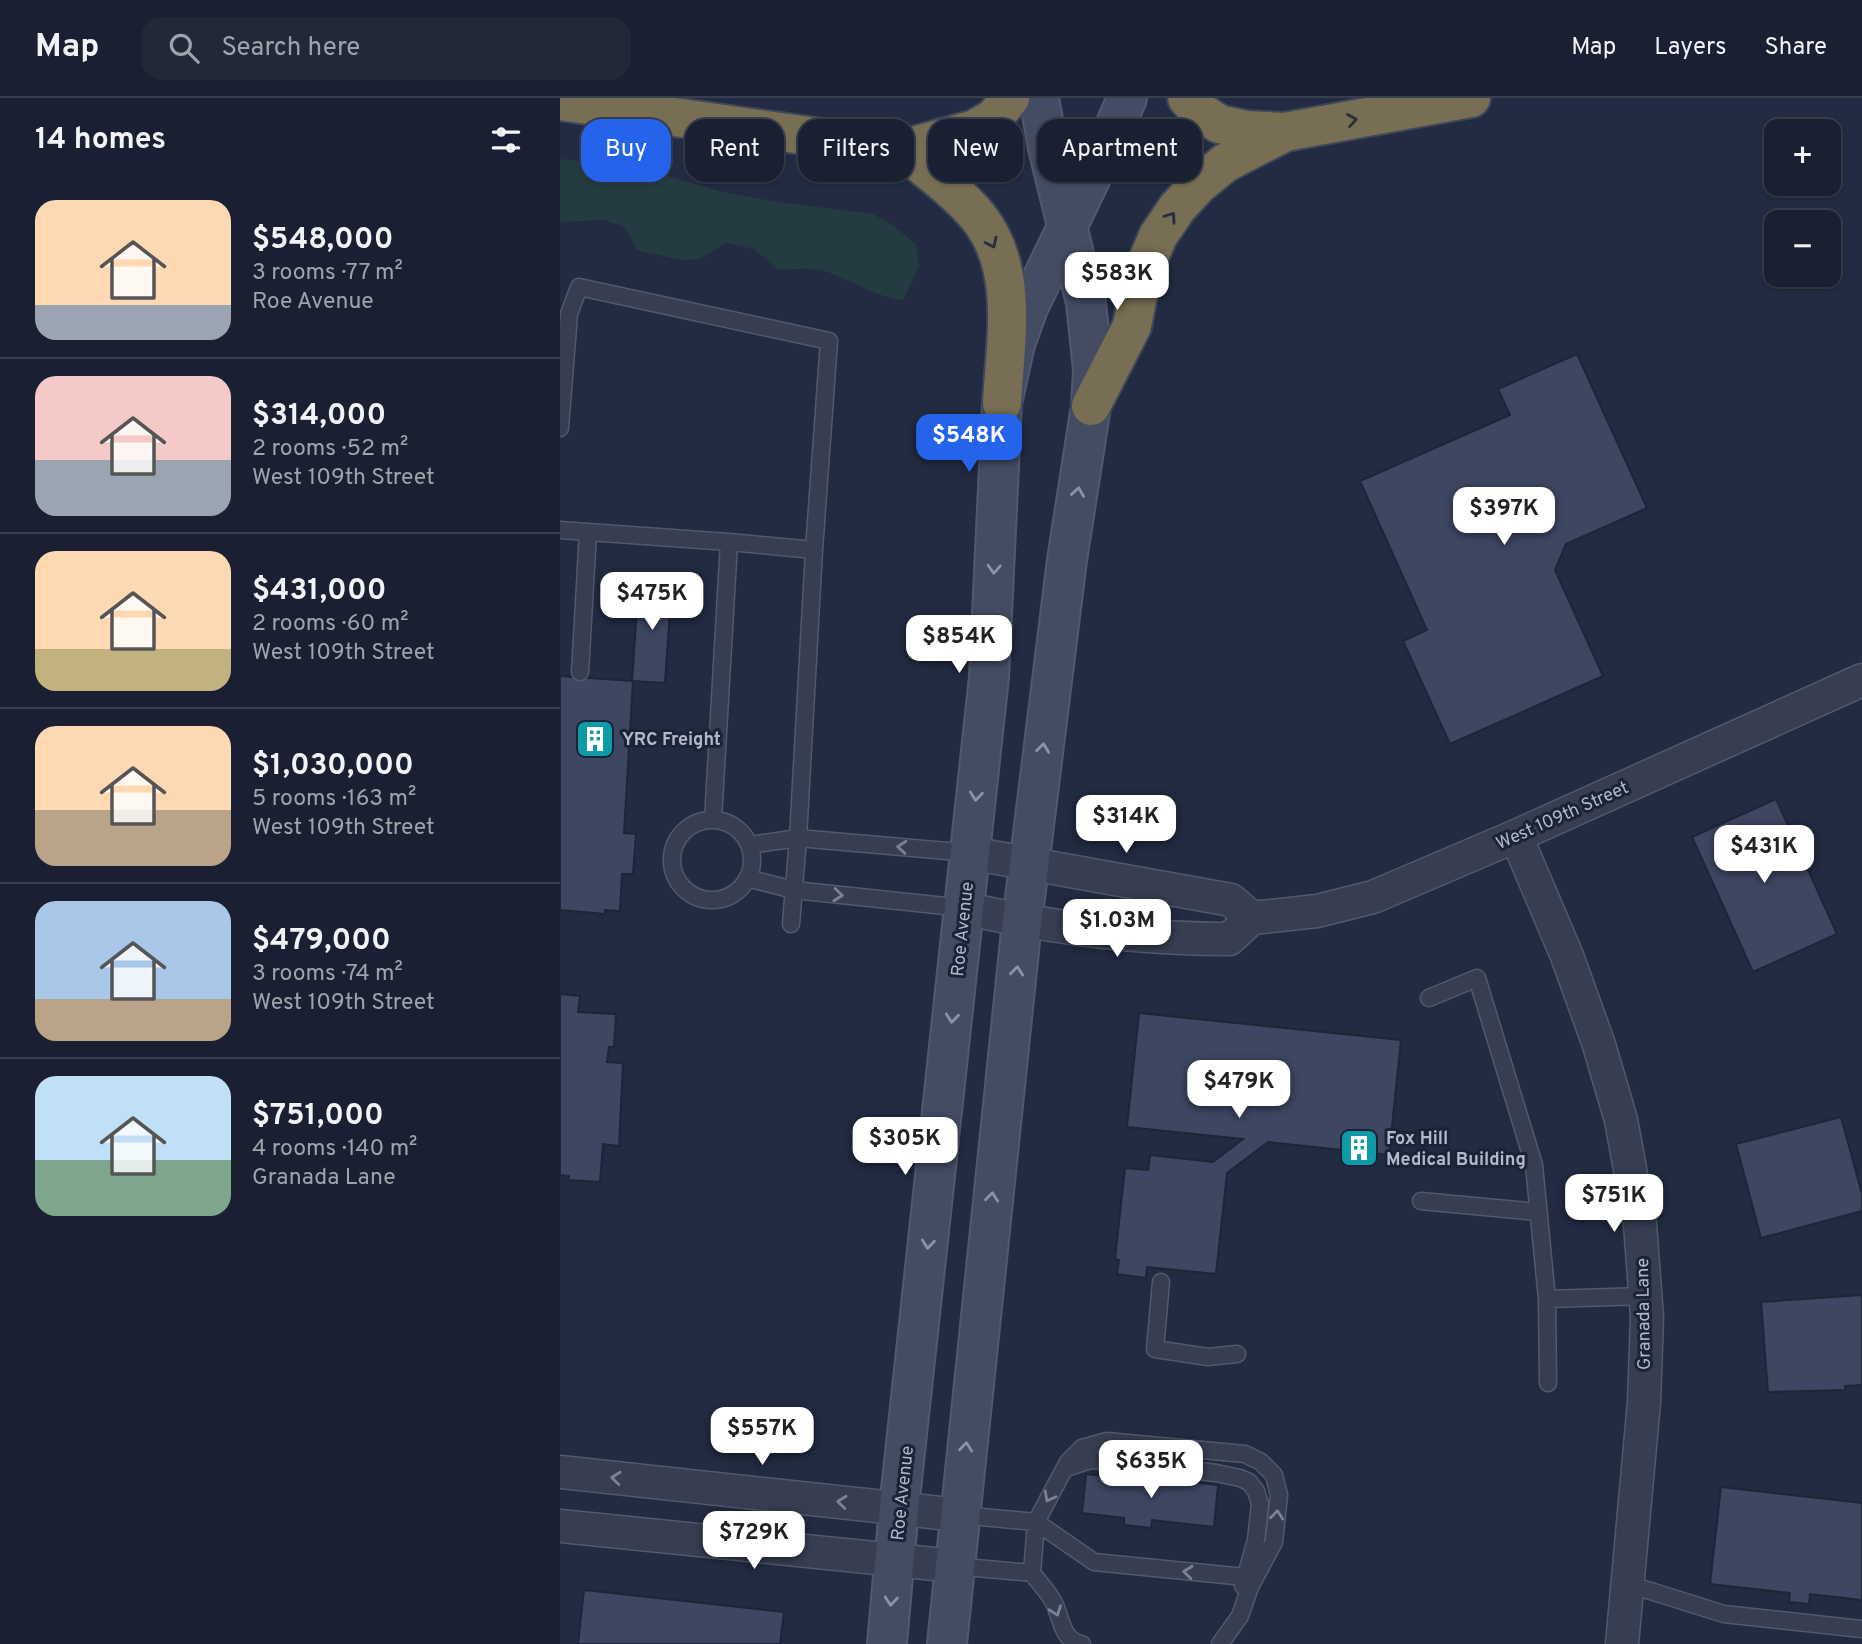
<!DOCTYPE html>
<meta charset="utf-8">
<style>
body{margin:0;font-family:Overpass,sans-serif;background:#232839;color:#f1f3f6;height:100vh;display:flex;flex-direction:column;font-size:26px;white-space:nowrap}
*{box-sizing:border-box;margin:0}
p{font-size:23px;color:#9fa3ab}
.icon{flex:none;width:38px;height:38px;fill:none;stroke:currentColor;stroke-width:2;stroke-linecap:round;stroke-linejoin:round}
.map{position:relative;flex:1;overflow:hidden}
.drawer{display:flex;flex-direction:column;background:#1a2031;width:560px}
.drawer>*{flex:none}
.top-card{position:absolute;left:21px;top:21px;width:665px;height:63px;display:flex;gap:14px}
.fabs{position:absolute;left:1204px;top:21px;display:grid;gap:14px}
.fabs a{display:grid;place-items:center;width:77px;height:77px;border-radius:14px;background:#1a2031;box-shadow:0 2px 5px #0004,0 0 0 2px #383e4d;font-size:35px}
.price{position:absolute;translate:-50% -60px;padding:0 16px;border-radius:14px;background:#fff;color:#222;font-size:23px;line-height:46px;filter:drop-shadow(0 2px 4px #0008)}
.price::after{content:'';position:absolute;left:50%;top:42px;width:21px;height:16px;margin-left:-10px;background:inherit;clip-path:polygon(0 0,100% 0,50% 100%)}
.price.selected{background:#2563eb;color:#fff}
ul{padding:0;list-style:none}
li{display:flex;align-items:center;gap:21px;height:175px;padding:0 35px}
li+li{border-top:2px solid #383e4d}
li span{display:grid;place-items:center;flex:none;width:196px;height:140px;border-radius:21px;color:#555}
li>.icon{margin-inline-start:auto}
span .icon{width:84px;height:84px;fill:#fffc;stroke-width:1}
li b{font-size:30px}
h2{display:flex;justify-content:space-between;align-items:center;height:84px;padding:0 35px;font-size:30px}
.tag{padding:0 24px;border-radius:21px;background:#1a2031;box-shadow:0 2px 5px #0004,0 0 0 2px #383e4d;font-size:24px;line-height:63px}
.tag.selected{background:#2563eb;color:#fff}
header{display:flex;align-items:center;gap:42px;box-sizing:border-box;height:98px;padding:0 35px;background:#1a2031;border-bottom:2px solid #383e4d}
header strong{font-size:33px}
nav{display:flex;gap:38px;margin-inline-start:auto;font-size:24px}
.search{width:490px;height:63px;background:#232839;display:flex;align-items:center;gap:18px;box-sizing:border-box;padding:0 24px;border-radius:21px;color:#9fa3ab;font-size:26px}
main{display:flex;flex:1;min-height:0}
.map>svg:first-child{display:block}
.green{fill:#243b42}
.building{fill:#3e4762;stroke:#1d2538;stroke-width:2}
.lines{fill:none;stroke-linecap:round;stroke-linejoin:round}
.service-casing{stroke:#51596c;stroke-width:19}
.minor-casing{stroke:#51596c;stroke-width:35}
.secondary-casing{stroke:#51596c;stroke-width:42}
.motorway-casing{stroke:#3e4659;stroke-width:42}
.service{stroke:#373e51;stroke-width:16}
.minor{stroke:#373e51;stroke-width:32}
.secondary{stroke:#444c64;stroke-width:38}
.motorway{stroke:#786e53;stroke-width:38}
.oneway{stroke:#292e3a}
.oneway2{stroke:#8c93a8}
.oneway3{stroke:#7b8295}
.labels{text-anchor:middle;stroke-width:6;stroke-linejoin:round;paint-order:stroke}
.poi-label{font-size:18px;font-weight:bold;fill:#b3b9cc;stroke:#1b2336;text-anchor:start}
.street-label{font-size:18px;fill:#b3b9cc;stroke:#1b2336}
</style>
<header>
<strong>Map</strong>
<div class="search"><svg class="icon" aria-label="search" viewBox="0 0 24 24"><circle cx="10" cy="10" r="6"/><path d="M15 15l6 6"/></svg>Search here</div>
<nav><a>Map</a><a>Layers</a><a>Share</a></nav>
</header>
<main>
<section class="drawer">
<h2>14 homes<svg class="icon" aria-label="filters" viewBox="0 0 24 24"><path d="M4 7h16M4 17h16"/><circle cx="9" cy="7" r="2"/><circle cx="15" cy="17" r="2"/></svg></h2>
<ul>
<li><span style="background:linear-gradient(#ffd9b3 75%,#9aa5b1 0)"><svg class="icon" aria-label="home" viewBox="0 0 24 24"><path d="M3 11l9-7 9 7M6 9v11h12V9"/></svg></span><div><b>$548,000</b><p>3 rooms · 77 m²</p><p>Roe Avenue</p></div></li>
<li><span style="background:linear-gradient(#f6c9c9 60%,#9aa5b1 0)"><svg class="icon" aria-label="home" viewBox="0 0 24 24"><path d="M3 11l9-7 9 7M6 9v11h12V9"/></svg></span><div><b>$314,000</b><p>2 rooms · 52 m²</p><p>West 109th Street</p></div></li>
<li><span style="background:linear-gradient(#ffd9b3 70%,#c2b280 0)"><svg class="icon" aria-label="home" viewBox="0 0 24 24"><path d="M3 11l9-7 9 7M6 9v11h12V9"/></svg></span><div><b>$431,000</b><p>2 rooms · 60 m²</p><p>West 109th Street</p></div></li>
<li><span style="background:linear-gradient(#ffd9b3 60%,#b9a48a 0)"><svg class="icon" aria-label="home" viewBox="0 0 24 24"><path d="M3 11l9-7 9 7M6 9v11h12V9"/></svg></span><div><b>$1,030,000</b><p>5 rooms · 163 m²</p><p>West 109th Street</p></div></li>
<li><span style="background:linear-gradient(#a9c7e8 70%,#b9a48a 0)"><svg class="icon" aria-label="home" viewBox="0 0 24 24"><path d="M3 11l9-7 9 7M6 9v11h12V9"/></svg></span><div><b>$479,000</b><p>3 rooms · 74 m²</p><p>West 109th Street</p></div></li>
<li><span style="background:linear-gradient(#bfe0f5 60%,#7fa58c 0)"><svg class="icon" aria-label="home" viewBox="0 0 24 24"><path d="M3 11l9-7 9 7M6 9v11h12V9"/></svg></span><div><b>$751,000</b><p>4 rooms · 140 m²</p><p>Granada Lane</p></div></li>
</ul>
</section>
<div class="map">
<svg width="1302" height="1546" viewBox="0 0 1302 1546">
<rect width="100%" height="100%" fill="#222b41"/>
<path class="green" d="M0 61 55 67 104 77 163 94 218 104 313 116 335 129 356 146 359 169 343 202C314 199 289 180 261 172 250 169 230 172 218 171L194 151 167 145 140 161 120 162 77 152 64 128 42 122 0 124Z"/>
<path class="building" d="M1017 256 1087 410 1006 446 995 472 1043 578 890 646 843 543 867 532 800 383 950 317 938 291Z
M79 482 112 484 105 585 72 583Z
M0 578 73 583 64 735 76 736 73 776H62L60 813 45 812V816L0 812Z
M1216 701 1277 836 1193 874 1132 739Z
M0 896 20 898 18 914 56 916 54 949H49L47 964 63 965 59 1048 43 1046 40 1084 8 1082 9 1078 0 1077Z
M579 915 841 942 829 1057 708 1044 667 1075 656 1176 587 1169 586 1180 557 1176 559 1162 555 1161 565 1070 588 1072 590 1057 653 1064 683 1041 567 1029Z
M1281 1019 1302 1096V1113L1201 1140 1176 1046Z
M1302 1197V1287L1285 1288V1292L1208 1294 1201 1204Z
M526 1376 580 1382V1377H596L621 1379 620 1383 658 1387 654 1429 592 1422 591 1430 564 1427V1420L522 1415Z
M1161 1389 1302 1405V1502L1250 1496 1249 1506 1229 1504 1230 1495 1150 1486Z
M24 1492 224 1514 220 1546H18Z"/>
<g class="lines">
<defs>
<path id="service" d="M0 330 9 216 19 189 269 243 254 452 238 740 231 826
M0 432 169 444 254 452
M20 574 28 434
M153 722 169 444
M112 762a40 40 0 1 1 80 0a40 40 0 1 1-80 0Z
M190 747 238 740 410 755
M187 780 234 792 404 810
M869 900 917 880 974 1067 987 1201 1085 1198
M861 1103 978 1114
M601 1184 595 1251 648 1259 677 1256
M987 1201 988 1285
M506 1370 531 1362 554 1363 656 1375 680 1380 689 1384 696 1393 700 1406 696 1442 683 1488
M400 1417 476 1424 534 1464 695 1480
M394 1468 472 1475
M1068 1486 1164 1516 1302 1531
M522 1546C502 1542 502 1523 495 1507 490 1495 479 1485 472 1475L476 1424 508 1364 522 1350 547 1343 685 1356 701 1364 714 1377 719 1397 714 1444 690 1489 680 1518 660 1546"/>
<path id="minor" d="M956 738 1007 858 1039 947 1061 1022 1080 1126 1087 1219 1084 1304 1062 1546
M410 755 671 802 692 820
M404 810C490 830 580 841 669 841L692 820 757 813 813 799 956 738 1302 582
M0 1374 399 1417
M0 1428 394 1468"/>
<path id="secondary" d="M327 1546 339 1410 429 579 442 305 455 246 468 210 550 40 567 0
M387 1546 462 824 507 462 531 308 533 272 526 205 488 50 479 0"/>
<path id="motorway" d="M627 0 639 13 659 26 687 32 725 34 911 0
M0 3 342 51 415 31 434 20 450 0
M342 51C368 73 398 94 419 120 460 172 445 245 442 305
M531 308 572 228 582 176 598 138 617 110 638 87 665 65 725 34"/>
</defs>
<use href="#service" class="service-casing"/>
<use href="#minor" class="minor-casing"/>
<use href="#secondary" class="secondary-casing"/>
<use href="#motorway" class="motorway-casing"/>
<use href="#service" class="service"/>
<use href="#minor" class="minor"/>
<use href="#secondary" class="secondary"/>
<use href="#motorway" class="motorway"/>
</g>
<defs><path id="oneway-chevron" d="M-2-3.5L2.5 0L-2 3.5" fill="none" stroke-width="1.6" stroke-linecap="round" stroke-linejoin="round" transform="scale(1.75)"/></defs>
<g class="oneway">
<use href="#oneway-chevron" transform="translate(792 22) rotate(-10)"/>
<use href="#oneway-chevron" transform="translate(611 119) rotate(-55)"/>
<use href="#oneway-chevron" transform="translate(432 145) rotate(65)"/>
</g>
<g class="oneway2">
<use href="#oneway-chevron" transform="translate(518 394) rotate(-81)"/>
<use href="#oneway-chevron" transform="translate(434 471) rotate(93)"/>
<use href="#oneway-chevron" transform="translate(483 650) rotate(-83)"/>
<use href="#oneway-chevron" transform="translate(416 698) rotate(96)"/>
<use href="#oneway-chevron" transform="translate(457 873) rotate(-84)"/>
<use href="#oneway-chevron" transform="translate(392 920) rotate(96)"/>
<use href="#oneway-chevron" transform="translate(432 1099) rotate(-84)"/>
<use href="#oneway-chevron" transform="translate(368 1146) rotate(96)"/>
<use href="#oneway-chevron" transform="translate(406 1349) rotate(-84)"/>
<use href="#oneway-chevron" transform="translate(331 1503) rotate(95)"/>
</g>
<g class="oneway3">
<use href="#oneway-chevron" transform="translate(342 749) rotate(-175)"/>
<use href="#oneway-chevron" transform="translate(278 797) rotate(6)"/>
<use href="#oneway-chevron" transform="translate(56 1380) rotate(-174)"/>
<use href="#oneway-chevron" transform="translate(489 1399) rotate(118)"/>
<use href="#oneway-chevron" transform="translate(282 1404) rotate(-174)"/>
<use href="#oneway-chevron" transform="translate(717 1417) rotate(-84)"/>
<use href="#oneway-chevron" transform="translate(628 1474) rotate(-174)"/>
<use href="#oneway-chevron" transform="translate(496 1513) rotate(70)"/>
</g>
<defs>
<symbol id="building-square" viewBox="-11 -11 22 22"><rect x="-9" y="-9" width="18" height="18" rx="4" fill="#0f9aa8" stroke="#1b2336"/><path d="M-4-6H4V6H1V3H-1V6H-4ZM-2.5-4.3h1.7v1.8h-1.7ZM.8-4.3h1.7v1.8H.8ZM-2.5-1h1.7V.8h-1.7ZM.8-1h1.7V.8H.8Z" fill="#fff"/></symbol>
</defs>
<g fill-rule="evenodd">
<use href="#building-square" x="13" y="619" width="44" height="44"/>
<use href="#building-square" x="777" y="1028" width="44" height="44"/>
</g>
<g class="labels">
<g class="poi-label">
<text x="62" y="647">YRC Freight</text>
<text x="826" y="1046">Fox Hill<tspan x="826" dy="21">Medical Building</tspan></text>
</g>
<g class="street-label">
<text transform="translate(1002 717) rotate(-24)" y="6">West 109th Street</text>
<text transform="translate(402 831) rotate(-84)" y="6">Roe Avenue</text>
<text transform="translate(1083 1216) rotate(-91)" y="6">Granada Lane</text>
<text transform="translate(342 1395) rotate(-84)" y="6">Roe Avenue</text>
</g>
</g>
</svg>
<div class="fabs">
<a>+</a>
<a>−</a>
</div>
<b class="price" style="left:557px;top:214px">$583K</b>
<b class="price selected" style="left:409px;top:376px">$548K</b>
<b class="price" style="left:944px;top:449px">$397K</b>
<b class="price" style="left:92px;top:534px">$475K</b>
<b class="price" style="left:399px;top:577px">$854K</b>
<b class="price" style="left:566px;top:757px">$314K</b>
<b class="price" style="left:1204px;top:787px">$431K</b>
<b class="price" style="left:557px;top:861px">$1.03M</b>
<b class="price" style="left:679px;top:1022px">$479K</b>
<b class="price" style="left:345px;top:1079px">$305K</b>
<b class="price" style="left:1054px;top:1136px">$751K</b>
<b class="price" style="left:202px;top:1369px">$557K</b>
<b class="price" style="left:591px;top:1402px">$635K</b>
<b class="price" style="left:194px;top:1473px">$729K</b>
<div class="top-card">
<a class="tag selected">Buy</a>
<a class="tag">Rent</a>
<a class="tag">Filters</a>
<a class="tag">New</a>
<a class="tag">Apartment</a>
</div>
</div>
</main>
